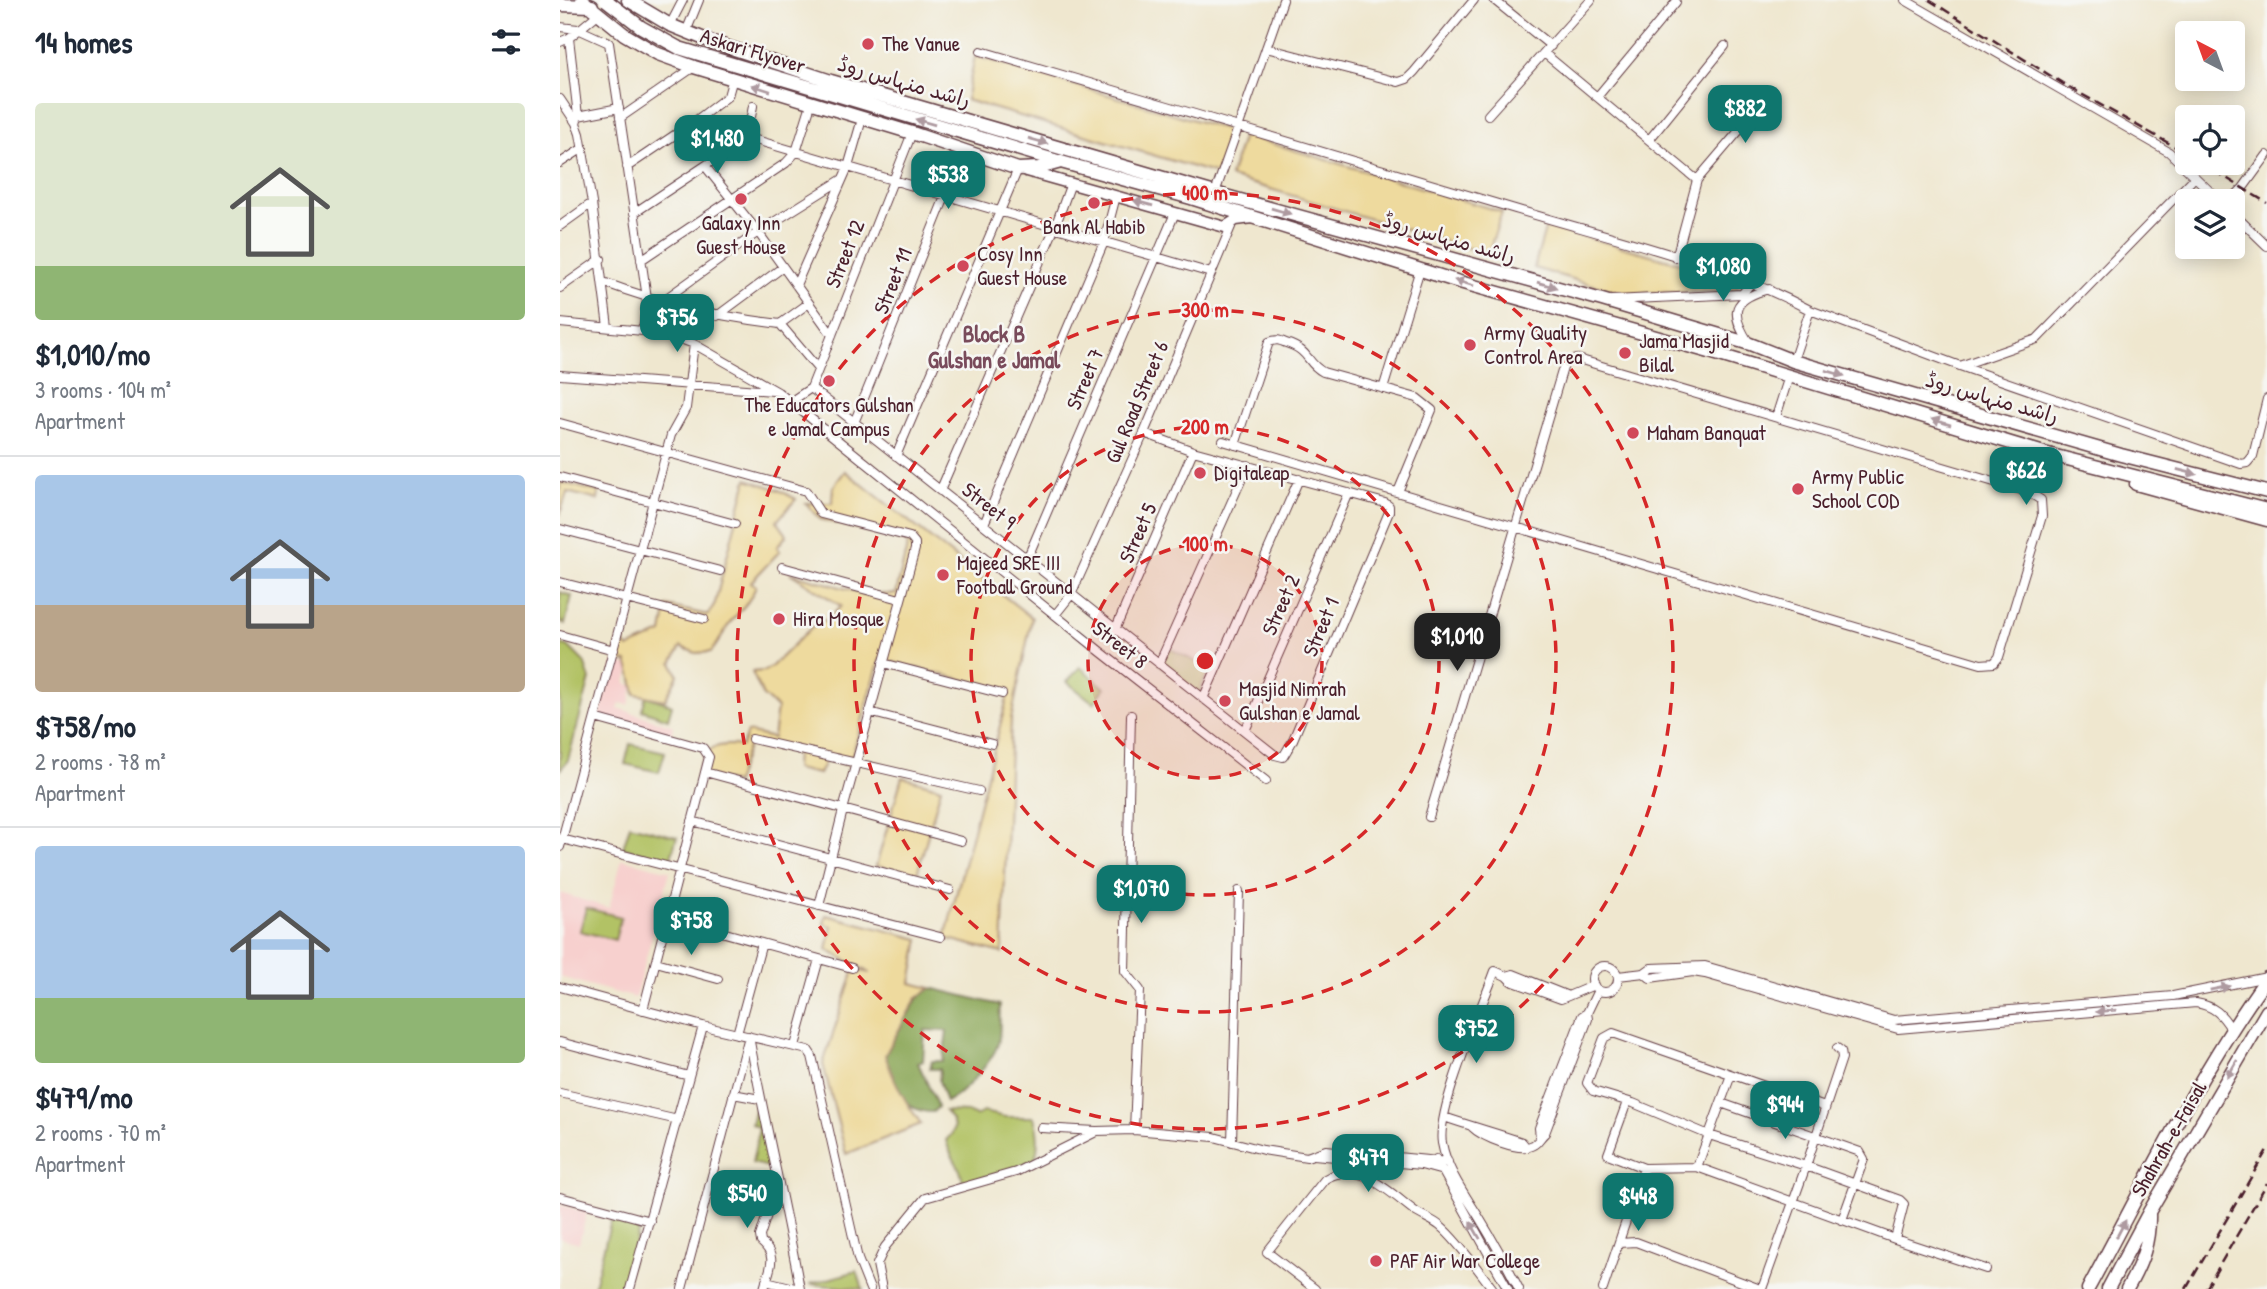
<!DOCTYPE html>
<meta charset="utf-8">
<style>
body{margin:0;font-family:"Patrick Hand","Playpen Sans Arabic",sans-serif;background:#f2f2f3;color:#1f2937;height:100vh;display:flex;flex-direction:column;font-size:26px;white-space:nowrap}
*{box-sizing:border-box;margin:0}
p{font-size:23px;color:#747a83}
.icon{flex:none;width:38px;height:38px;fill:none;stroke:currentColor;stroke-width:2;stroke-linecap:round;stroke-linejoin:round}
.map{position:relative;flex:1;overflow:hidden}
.details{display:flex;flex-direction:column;background:#fff;width:560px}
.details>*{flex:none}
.needle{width:46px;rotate:319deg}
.controls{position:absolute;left:1615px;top:21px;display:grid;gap:14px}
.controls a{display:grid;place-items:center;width:70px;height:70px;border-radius:7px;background:#fff;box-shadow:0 4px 18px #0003;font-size:35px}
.price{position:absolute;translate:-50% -60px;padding:0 16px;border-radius:14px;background:#0f766e;color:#fff;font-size:23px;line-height:46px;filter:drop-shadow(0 2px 4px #0008)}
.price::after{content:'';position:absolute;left:50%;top:42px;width:21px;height:16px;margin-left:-10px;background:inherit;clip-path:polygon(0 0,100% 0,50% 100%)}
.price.active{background:#222;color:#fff}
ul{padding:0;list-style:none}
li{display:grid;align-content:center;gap:14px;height:371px;padding:0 35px}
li+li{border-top:2px solid #e0e1e3}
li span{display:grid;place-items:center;height:217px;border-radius:7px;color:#555}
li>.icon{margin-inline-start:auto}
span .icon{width:126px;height:126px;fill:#fffc;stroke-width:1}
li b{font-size:30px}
h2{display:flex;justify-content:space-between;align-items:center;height:84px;padding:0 35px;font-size:30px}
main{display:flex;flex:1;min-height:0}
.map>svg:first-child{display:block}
.built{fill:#f7d0ce}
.green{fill:#b2c265;stroke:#7e7048;stroke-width:2}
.forest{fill:#8da85a;stroke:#6c6442;stroke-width:2}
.sand{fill:#eeda9e;stroke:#9c7c64;stroke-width:2}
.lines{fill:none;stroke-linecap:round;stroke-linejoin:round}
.minor-casing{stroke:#633d44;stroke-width:10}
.secondary-casing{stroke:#633d44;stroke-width:13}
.primary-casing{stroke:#633d44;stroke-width:15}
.trunk-casing{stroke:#633d44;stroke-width:15}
.minor{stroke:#fff;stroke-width:8}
.secondary{stroke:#fff;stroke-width:10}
.primary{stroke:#fff;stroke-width:12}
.trunk{stroke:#fff;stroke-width:12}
.rail{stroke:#4a1f2b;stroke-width:2.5;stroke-dasharray:10 5;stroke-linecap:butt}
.primary-bridge-casing{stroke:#633d44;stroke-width:15;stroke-linecap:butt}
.primary-bridge{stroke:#fff;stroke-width:12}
.oneway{fill:#ae9aa0}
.ring{fill:none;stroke:#d62828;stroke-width:3.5;stroke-dasharray:12 9}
.poi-dot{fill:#d1495b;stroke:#f6f6f2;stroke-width:2.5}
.labels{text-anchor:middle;stroke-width:5;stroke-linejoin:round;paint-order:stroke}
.poi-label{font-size:21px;fill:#4a1f2b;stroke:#f6f6f2;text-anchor:start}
.street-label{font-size:21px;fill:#4a1f2b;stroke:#f6f6f2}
.neighbourhood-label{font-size:23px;font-weight:bold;fill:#794b5b;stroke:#f6f6f2}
.centre{fill:#d62828;stroke:#f6f6f2;stroke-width:3.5}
.ring-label{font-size:21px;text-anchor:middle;font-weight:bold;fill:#d62828;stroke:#f6f6f2;stroke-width:5;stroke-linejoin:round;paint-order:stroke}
</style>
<main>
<section class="details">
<h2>14 homes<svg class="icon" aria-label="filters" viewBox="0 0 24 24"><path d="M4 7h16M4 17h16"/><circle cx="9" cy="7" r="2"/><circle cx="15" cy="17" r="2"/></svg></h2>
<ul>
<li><span style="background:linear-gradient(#dfe7d0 75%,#8fb573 0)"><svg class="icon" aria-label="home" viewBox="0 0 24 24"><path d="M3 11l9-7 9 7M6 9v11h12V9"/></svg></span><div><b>$1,010/mo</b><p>3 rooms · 104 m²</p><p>Apartment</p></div></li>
<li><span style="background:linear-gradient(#a9c7e8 60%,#b9a48a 0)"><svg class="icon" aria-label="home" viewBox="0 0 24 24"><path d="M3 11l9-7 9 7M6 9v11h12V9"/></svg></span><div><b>$758/mo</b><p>2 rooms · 78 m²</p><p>Apartment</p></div></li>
<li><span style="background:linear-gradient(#a9c7e8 70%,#8fb573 0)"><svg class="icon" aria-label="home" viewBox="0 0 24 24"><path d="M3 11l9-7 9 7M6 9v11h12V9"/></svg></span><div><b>$479/mo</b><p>2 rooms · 70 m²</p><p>Apartment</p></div></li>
</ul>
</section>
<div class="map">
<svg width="1707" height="1289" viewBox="0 0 1707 1289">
<rect width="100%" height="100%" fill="#f6f6f2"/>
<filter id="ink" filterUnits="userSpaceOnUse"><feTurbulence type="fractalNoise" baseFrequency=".0143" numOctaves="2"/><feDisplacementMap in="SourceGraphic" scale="14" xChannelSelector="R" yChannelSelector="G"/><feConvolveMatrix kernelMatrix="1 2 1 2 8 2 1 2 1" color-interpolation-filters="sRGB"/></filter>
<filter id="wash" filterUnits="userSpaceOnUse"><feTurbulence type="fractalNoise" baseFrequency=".00686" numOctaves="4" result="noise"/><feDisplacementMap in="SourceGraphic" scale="28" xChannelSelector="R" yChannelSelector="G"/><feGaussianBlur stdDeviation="1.57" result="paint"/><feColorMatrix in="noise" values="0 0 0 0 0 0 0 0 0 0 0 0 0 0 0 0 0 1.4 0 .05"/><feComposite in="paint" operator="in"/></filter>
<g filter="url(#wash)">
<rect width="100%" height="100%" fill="#efe7cf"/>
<path class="built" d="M54 662 70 666 66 683 73 686 69 705 60 703 58 708 113 726 111 736 39 717Z
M62 859 110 871 75 998 0 977V893L49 908Z
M0 1205 27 1212 19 1243 0 1238Z"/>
<path class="green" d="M0 592 12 596 5 624 0 622Z
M0 644 8 646 24 662 30 679 8 760 0 770Z
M607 647 650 669 638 694 599 664Z
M520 667 545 688 534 703 507 682Z
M86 696 112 705 108 719 82 710Z
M70 744 105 752 99 772 65 764Z
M70 825 117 837 110 860 63 848Z
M26 908 61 917 55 940 20 931Z
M195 1107 211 1168 192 1163 199 1128 191 1124Z
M385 1111 407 1112 416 1116 423 1112 445 1117H474C478 1131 480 1145 475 1159L457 1168 403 1184C402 1165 389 1157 386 1140 398 1130 395 1122 385 1111Z
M51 1221 79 1228 64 1289H33Z
M297 1271 303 1289 250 1284Z"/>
<path class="forest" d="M371 988 440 1005C439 1017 441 1033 438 1044 432 1062 403 1094 386 1102L379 1081 380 1069H370L372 1061H383L387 1031 365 1030 363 1061 358 1063 378 1107 373 1112C341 1113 334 1082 325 1055L357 999Z"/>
<path class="sand" d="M415 56 672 131 657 174 406 100Z
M683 135 942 212 928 254 670 177Z
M986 226 1120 263 1172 281 1180 290 1064 294 974 268Z
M285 471 472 618 451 719 442 953 385 938 449 691 320 659 289 766 267 758 259 774 235 769 236 752 190 742 175 783 138 775C145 748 153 742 182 746L187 732 213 738 217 708 203 696 192 672 204 671 211 667 261 618 266 622 281 606 230 573 305 594H336L348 542 260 519 246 503H272L273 487Z
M187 479 219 490 236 499 217 521 227 535 217 547 220 551 191 582 196 586C189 606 176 612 166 629 161 637 158 644 151 652L136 653 121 647 112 663 118 675 105 700 75 694 71 674 67 662 55 659 61 638 68 648 102 633 107 606 148 615 155 603Z
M0 482 39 492 38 500 7 492 0 515Z
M342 777 381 788 357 874 316 866Z
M266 915 359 939 351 983 371 988 356 999 325 1055C333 1080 345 1102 361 1124L286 1154 263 1064 294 970 310 973 267 950 272 926 264 924Z"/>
</g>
<g filter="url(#ink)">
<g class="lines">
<defs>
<path id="minor" d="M934 0 991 46
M1345 0 1609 152 1660 201
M110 25 123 0
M0 27 18 29 49 43 87 298 83 331
M126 32 139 0
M9 38 18 116 16 123 20 134 32 203 48 327
M0 42 9 38 38 14
M706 48 838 82 847 79 854 72 914 0
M421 51C599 104 777 155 955 209 1054 239 1159 262 1250 310L1233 361
M984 53 1137 180 1116 258
M1037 97 1116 2
M0 99 16 123
M928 115 1031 0
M18 116 59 108
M60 118 134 67
M134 122 651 273
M1089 140 1165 46
M0 163 23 148
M145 166 198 232 272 335
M67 167 134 122 168 96 173 78
M1137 180 1212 92
M1622 190 1653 195
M655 193 723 0
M1670 201 1683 188 1707 155
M74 213 187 138 193 106
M1673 213 1707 246
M0 226 32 203
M81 260 226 163 236 152 251 104
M43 282C105 305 155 316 220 324L249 303
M236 285 288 167 302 119
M0 288 41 259
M1052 300 1182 294 1191 283
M101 302 198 232 281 180
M1250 310 1400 366 1681 464 1687 463 1693 456 1707 399
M157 316 223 267
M0 323 83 331 115 337 134 344 218 392 541 652 706 781
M220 324 258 369
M1189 343C1169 312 1172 299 1209 289
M1400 366 1477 339 1635 177
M0 375 213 391
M251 388 715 755 723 757 732 742 829 512V506L825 503 633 451 584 433
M251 388 352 133
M823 389 860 269
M230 402 251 388
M1216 417 1229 376
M0 423 246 491 261 514 350 537 355 543V549L283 810 259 906
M294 423 403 152
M663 441C916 514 1168 591 1421 664L1434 663 1439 657 1482 516 1481 500 1468 492 1018 359 1005 361 869 817
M675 445 709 342C717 339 719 340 726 343 751 351 745 362 763 372L857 398 872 410 838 492
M336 456 458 169
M0 477 175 524
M380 491 495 227 511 183
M424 524 544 242 556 196
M0 529 160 571
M467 559 615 213
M222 567 340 599
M0 582 144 619
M495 615 511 595 584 433 673 222
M555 630 633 451
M0 635 54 650
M323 663 442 694
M599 664 688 465
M643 699 739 479
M309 712 432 744
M571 715 565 971 580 990 574 1130
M35 718 143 748 149 757 83 1010
M685 731 789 493
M192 739 419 791
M145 772 401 841
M132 821 390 890
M2 839 380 937
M0 847 111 435 126 408 134 344
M107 917 292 968
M96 962 158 979
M1032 979a13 13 0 1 1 26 0a13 13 0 1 1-26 0Z
M1084 973 1090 978 1133 972 1145 974 1338 1029 1636 1003C1654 1006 1662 1014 1671 1029
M946 976 953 974 1008 996
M1058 976 1084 973 1091 968 1145 966 1334 1020 1613 996 1707 977
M0 987 143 1026 248 1050 252 1056 258 1082 298 1259 310 1289
M177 1034 202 943
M0 1042 129 1076
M235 1046 259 959
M0 1093 118 1120
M173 1094 200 1099
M1067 1102 1048 1154 1084 1168 1137 1167 1335 1239 1426 1269
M1161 1103 1300 1152 1304 1159 1282 1220
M1265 1109 1262 1106 1053 1033 1044 1038 1027 1083 1033 1091 1073 1103 1149 1135 1246 1166 1340 1200 1344 1204 1335 1239
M884 1117C910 1126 936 1133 962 1142L966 1147
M912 1127C922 1137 960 1153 973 1145 978 1143 980 1137 985 1133L1028 1019 1027 1013
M481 1128 536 1131 574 1130 654 1137 703 1150 747 1157 766 1150 888 1162
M980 1137 979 1128 1022 1016 1027 1013 1038 990
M672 1142 679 891
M754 1155 861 1165 883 1171
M876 1159 948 1289
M1137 1167 1171 1075
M0 1197 90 1221
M1059 1243 1076 1242 1200 1289
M206 1281 239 1289
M70 1289 143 1026
M122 1289 189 1036C204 1121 225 1204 240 1289
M204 1289C209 1269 219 1257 201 1242L200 1236 218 1181
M322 1289 317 1264 325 1247 365 1198 456 1172 534 1133
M755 1289 707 1252 765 1179C799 1159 830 1193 856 1212 864 1217 873 1220 880 1226 897 1240 919 1271 933 1289
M959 1289C947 1265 934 1242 920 1219 906 1196 887 1171 882 1143 876 1110 922 1007 935 971L946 976 951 981 1001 999 1034 985
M1043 1289 1084 1168
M1202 1289 1246 1166 1282 1058 1281 1051 1277 1048"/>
<path id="secondary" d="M466 171 665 227 676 220 692 218"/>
<path id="primary" d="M22 0 64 34 98 54 134 67 352 133 458 169 479 168 501 162
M68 0 110 25 147 40 271 81 655 193 1042 300 1190 344 1233 361 1561 455 1707 492
M0 5 32 6
M119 48 501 162 631 198 896 281 1153 353 1484 453 1707 510
M1576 484 1707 520"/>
<path id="trunk" d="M1528 1289C1585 1184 1637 1075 1707 978
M1548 1289 1589 1212 1707 1011
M1567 1289C1582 1263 1590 1242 1589 1212"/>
</defs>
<use href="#minor" class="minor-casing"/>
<use href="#secondary" class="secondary-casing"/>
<use href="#primary" class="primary-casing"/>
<use href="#trunk" class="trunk-casing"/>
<use href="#minor" class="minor"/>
<use href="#secondary" class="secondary"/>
<use href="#primary" class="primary"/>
<use href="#trunk" class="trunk"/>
<path class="rail" d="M1369 0 1507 86 1628 154
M1642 163 1707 203
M1626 1289 1707 1150
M1646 1289 1707 1183"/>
<defs>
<path id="primary-bridge" d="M46 0 81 27 119 48"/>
</defs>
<use href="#primary-bridge" class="primary-bridge-casing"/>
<use href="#primary-bridge" class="primary-bridge"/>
</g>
<defs><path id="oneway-solid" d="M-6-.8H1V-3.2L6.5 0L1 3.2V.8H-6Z" transform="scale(1.75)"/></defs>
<g class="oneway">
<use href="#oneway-solid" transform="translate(201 88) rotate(-162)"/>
<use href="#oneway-solid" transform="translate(365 122) rotate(-164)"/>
<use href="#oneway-solid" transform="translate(478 141) rotate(16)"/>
<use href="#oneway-solid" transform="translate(583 203) rotate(-164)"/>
<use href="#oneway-solid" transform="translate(721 211) rotate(16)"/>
<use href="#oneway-solid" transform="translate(904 283) rotate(-164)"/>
<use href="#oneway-solid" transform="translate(987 285) rotate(16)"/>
<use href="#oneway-solid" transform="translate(1275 373) rotate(16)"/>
<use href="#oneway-solid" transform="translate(1381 422) rotate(-163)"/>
<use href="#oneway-solid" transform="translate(1627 472) rotate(14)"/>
<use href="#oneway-solid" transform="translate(1660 988) rotate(-11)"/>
<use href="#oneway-solid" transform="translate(1546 1011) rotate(175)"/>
<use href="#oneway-solid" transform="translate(1672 1069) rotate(120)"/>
<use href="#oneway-solid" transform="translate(1561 1229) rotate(-62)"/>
<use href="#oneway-solid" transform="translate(915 1230) rotate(-120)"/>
</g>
</g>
<circle cx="645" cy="661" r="117" fill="#d62828" fill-opacity=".12"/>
<g class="ring">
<circle cx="645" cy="661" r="117"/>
<circle cx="645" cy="661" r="234"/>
<circle cx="645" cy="661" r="351"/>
<circle cx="645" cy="661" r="468"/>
</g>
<g class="poi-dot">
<circle cx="308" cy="44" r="7"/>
<circle cx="181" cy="199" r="7"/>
<circle cx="534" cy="203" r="7"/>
<circle cx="403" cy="266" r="7"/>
<circle cx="910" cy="345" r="7"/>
<circle cx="1065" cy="353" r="7"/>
<circle cx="269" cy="381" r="7"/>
<circle cx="1073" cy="433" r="7"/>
<circle cx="640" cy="473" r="7"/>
<circle cx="1238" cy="489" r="7"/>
<circle cx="383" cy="575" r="7"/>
<circle cx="219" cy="619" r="7"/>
<circle cx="665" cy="701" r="7"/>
<circle cx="816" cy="1261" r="7"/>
</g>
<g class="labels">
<g class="poi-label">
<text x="322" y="51">The Vanue</text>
<text x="181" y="230" text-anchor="middle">Galaxy Inn<tspan x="181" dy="24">Guest House</tspan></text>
<text x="534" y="234" text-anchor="middle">Bank Al Habib</text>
<text x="417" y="261">Cosy Inn<tspan x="417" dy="24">Guest House</tspan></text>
<text x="924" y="340">Army Quality<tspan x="924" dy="24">Control Area</tspan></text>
<text x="1079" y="348">Jama Masjid<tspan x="1079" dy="24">Bilal</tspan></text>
<text x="269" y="412" text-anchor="middle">The Educators Gulshan<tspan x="269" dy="24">e Jamal Campus</tspan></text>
<text x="1087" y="440">Maham Banquat</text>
<text x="654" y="480">Digitaleap</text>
<text x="1252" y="484">Army Public<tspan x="1252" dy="24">School COD</tspan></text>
<text x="397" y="570">Majeed SRE III<tspan x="397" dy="24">Football Ground</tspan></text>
<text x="233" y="626">Hira Mosque</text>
<text x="679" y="696">Masjid Nimrah<tspan x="679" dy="24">Gulshan e Jamal</tspan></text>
<text x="830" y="1268">PAF Air War College</text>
</g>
<g class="street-label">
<text transform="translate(193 51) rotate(17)" y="7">Askari Flyover</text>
<text transform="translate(344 82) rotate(16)" y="7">راشد منہاس روڈ</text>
<text transform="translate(889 238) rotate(16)" y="7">راشد منہاس روڈ</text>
<text transform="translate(285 254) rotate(-68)" y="7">Street 12</text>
<text transform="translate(333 281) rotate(-68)" y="7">Street 11</text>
<text transform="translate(525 379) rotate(-67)" y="7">Street 7</text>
<text transform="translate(1432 398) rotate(16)" y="7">راشد منہاس روڈ</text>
<text transform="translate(577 402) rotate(-67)" y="7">Gul Road Street 6</text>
<text transform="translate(429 506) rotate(38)" y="7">Street 9</text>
<text transform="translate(578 533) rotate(-66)" y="7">Street 5</text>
<text transform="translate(721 605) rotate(-66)" y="7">Street 2</text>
<text transform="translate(761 627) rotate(-67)" y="7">Street 1</text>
<text transform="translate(560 645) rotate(38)" y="7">Street 8</text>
<text transform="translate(1609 1139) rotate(-60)" y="7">Shahrah-e-Faisal</text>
</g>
<g class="neighbourhood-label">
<text x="434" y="342">Block B<tspan x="434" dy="26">Gulshan e Jamal</tspan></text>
</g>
</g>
<circle cx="645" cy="661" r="10" class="centre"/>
<g class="ring-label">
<text x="645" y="200">400 m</text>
<text x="645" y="317">300 m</text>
<text x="645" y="434">200 m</text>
<text x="645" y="551">100 m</text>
</g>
</svg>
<div class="controls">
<a><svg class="needle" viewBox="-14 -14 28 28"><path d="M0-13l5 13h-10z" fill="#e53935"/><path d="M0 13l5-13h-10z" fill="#747a83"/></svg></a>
<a><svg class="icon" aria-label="locate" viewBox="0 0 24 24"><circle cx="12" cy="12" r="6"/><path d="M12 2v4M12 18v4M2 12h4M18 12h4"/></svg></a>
<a><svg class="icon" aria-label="layers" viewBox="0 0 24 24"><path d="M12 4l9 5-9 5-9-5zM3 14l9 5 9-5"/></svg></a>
</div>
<b class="price" style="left:1185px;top:145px">$882</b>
<b class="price" style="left:157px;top:175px">$1,480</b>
<b class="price" style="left:388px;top:211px">$538</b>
<b class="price" style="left:1163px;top:303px">$1,080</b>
<b class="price" style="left:117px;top:354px">$756</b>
<b class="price" style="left:1466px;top:507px">$626</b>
<b class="price active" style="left:897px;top:673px">$1,010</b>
<b class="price" style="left:581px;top:925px">$1,070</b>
<b class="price" style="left:131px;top:957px">$758</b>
<b class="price" style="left:916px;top:1065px">$752</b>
<b class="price" style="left:1225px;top:1141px">$944</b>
<b class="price" style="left:808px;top:1194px">$479</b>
<b class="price" style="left:187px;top:1230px">$540</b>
<b class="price" style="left:1078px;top:1233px">$448</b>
</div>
</main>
